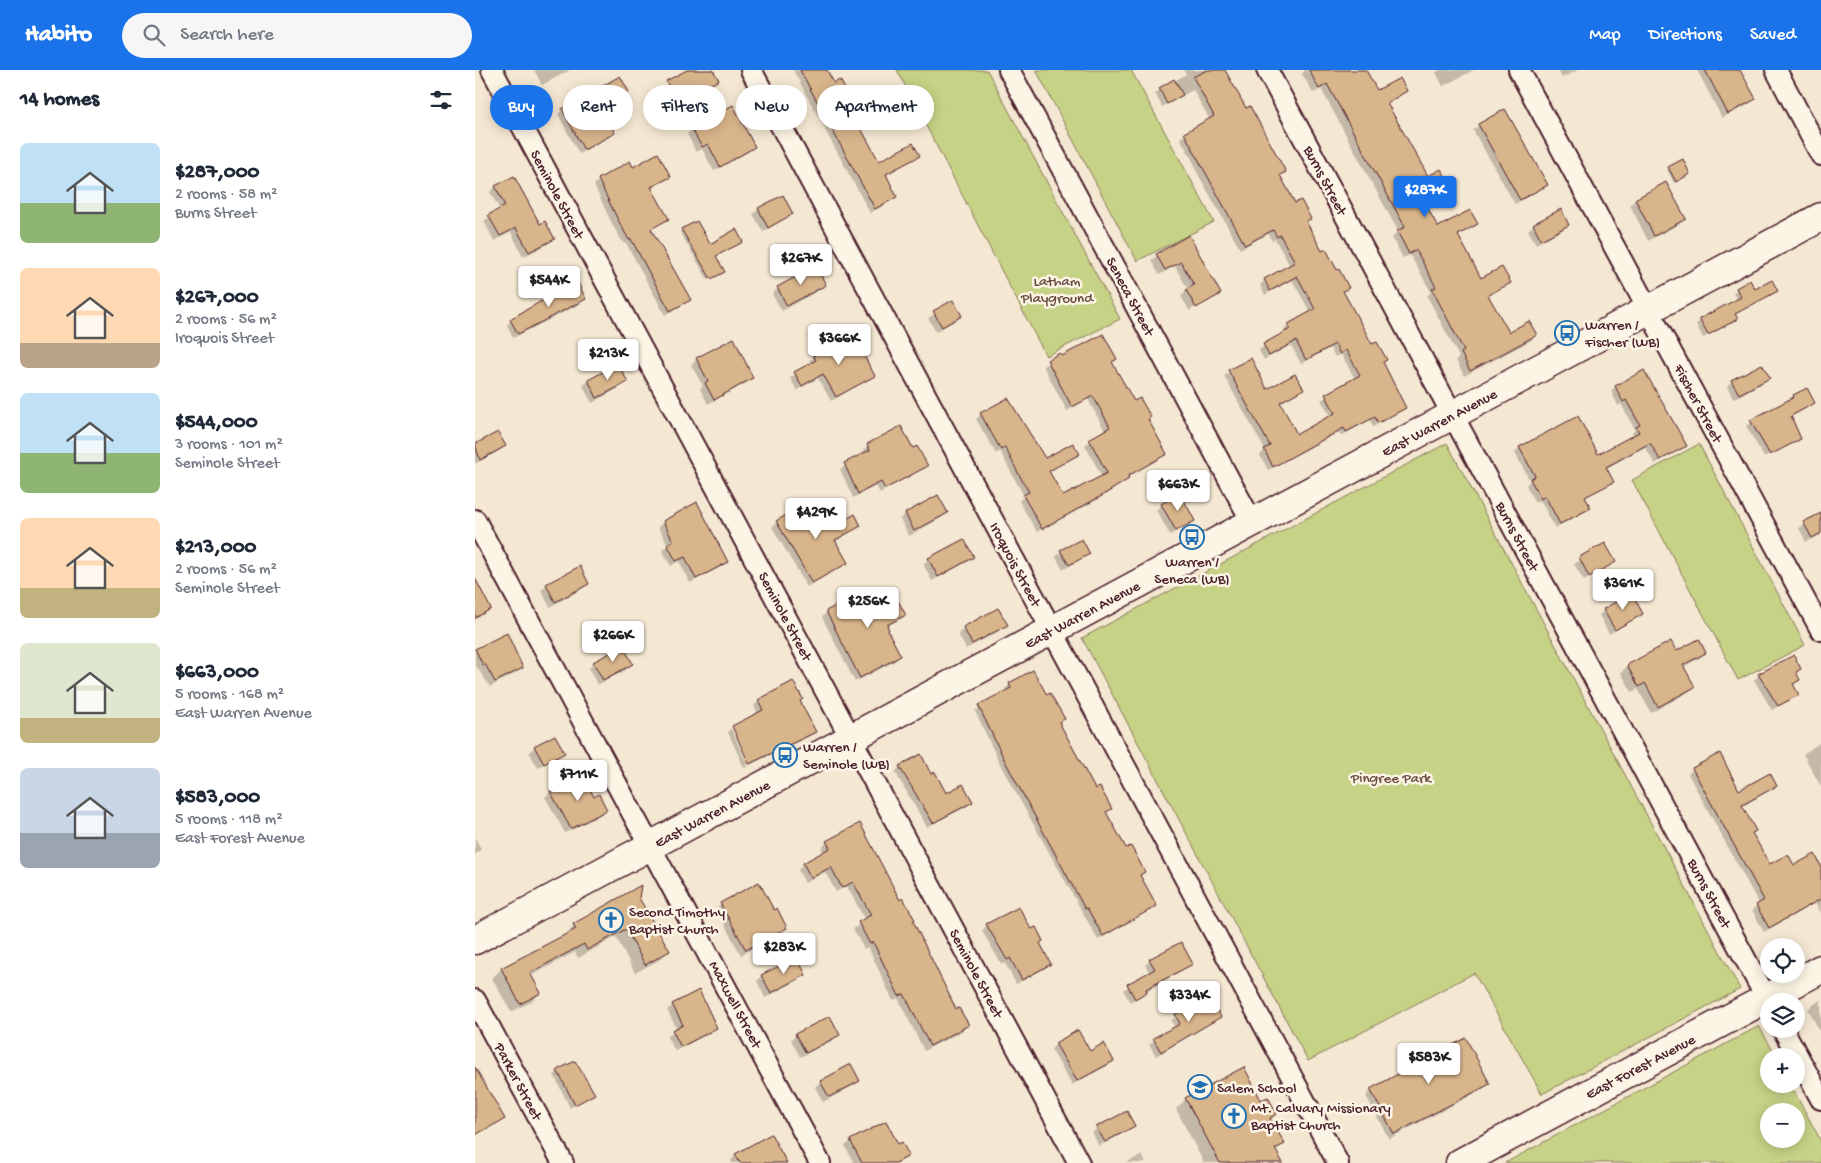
<!DOCTYPE html>
<meta charset="utf-8">
<style>
body{margin:0;font-family:"Gochi Hand",sans-serif;background:#f6f6f7;color:#1f2937;height:100vh;display:flex;flex-direction:column;font-size:19px;white-space:nowrap}
*{box-sizing:border-box;margin:0}
p{font-size:16px;color:#747a83}
.icon{flex:none;width:28px;height:28px;fill:none;stroke:currentColor;stroke-width:2;stroke-linecap:round;stroke-linejoin:round}
.map{position:relative;flex:1;overflow:hidden}
.panel{display:flex;flex-direction:column;background:#fff;width:475px}
.panel>*{flex:none}
.banner{position:absolute;left:15px;top:15px;width:475px;height:45px;display:flex;gap:10px}
.fabs{position:absolute;left:1285px;top:868px;display:grid;gap:10px}
.fabs a{display:grid;place-items:center;width:45px;height:45px;border-radius:50%;background:#fff;box-shadow:0 2px 12px #0003;font-size:25px}
.price{position:absolute;translate:-50% -42px;padding:0 11px;border-radius:5px;background:#fff;color:#222;font-size:16px;line-height:32px;filter:drop-shadow(0 1px 2px #0008)}
.price::after{content:'';position:absolute;left:50%;top:30px;width:15px;height:11px;margin-left:-8px;background:inherit;clip-path:polygon(0 0,100% 0,50% 100%)}
.price.selected{background:#1a73e8;color:#fff}
ul{padding:0;list-style:none}
li{display:flex;align-items:center;gap:15px;height:125px;padding:0 20px}
li span{display:grid;place-items:center;flex:none;width:140px;height:100px;border-radius:8px;color:#555}
li>.icon{margin-inline-start:auto}
span .icon{width:60px;height:60px;fill:#fffc;stroke-width:1}
li b{font-size:21px}
h2{display:flex;justify-content:space-between;align-items:center;height:60px;padding:0 20px;font-size:21px}
.chip{padding:0 18px;border-radius:22px;background:#fff;box-shadow:0 2px 12px #0003;font-size:18px;line-height:45px}
.chip.selected{background:#1a73e8;color:#fff}
header{display:flex;align-items:center;gap:30px;box-sizing:border-box;height:70px;padding:0 25px;background:#1a73e8;color:#fff}
header strong{font-size:24px}
nav{display:flex;gap:28px;margin-inline-start:auto;font-size:18px}
.search{width:350px;height:45px;background:#f6f6f7;display:flex;align-items:center;gap:12px;box-sizing:border-box;padding:0 18px;border-radius:28px;color:#747a83;font-size:19px}
main{display:flex;flex:1;min-height:0}
.map>svg:first-child{display:block}
.green{fill:#c6d286;stroke:#887858;fill-rule:evenodd}
.shadow{fill:#0003}
.building{fill:#d9b58b;stroke:#4a1f2b}
.lines{fill:none;stroke-linecap:round;stroke-linejoin:round}
.street-casing{stroke:#4a1f2b;stroke-width:24}
.secondary-casing{stroke:#4a1f2b;stroke-width:31}
.street{stroke:#fcf5e5;stroke-width:20}
.secondary{stroke:#fcf5e5;stroke-width:28}
.labels{text-anchor:middle;stroke-width:5;stroke-linejoin:round;paint-order:stroke}
.street-label{font-size:15px;fill:#4a1f2b;stroke:#fcf5e5}
.park-label{font-size:15px;fill:#694c42;stroke:#fcf5e5}
.poi-label{font-size:15px;fill:#4a1f2b;stroke:#fcf5e5;text-anchor:start}
</style>
<header>
<strong>Habito</strong>
<div class="search"><svg class="icon" aria-label="search" viewBox="0 0 24 24"><circle cx="10" cy="10" r="6"/><path d="M15 15l6 6"/></svg>Search here</div>
<nav><a>Map</a><a>Directions</a><a>Saved</a></nav>
</header>
<main>
<section class="panel">
<h2>14 homes<svg class="icon" aria-label="filters" viewBox="0 0 24 24"><path d="M4 7h16M4 17h16"/><circle cx="9" cy="7" r="2"/><circle cx="15" cy="17" r="2"/></svg></h2>
<ul>
<li><span style="background:linear-gradient(#bfe0f5 60%,#8fb573 0)"><svg class="icon" aria-label="home" viewBox="0 0 24 24"><path d="M3 11l9-7 9 7M6 9v11h12V9"/></svg></span><div><b>$287,000</b><p>2 rooms · 58 m²</p><p>Burns Street</p></div></li>
<li><span style="background:linear-gradient(#ffd9b3 75%,#b9a48a 0)"><svg class="icon" aria-label="home" viewBox="0 0 24 24"><path d="M3 11l9-7 9 7M6 9v11h12V9"/></svg></span><div><b>$267,000</b><p>2 rooms · 56 m²</p><p>Iroquois Street</p></div></li>
<li><span style="background:linear-gradient(#bfe0f5 60%,#8fb573 0)"><svg class="icon" aria-label="home" viewBox="0 0 24 24"><path d="M3 11l9-7 9 7M6 9v11h12V9"/></svg></span><div><b>$544,000</b><p>3 rooms · 101 m²</p><p>Seminole Street</p></div></li>
<li><span style="background:linear-gradient(#ffd9b3 70%,#c2b280 0)"><svg class="icon" aria-label="home" viewBox="0 0 24 24"><path d="M3 11l9-7 9 7M6 9v11h12V9"/></svg></span><div><b>$213,000</b><p>2 rooms · 56 m²</p><p>Seminole Street</p></div></li>
<li><span style="background:linear-gradient(#dfe7d0 75%,#c2b280 0)"><svg class="icon" aria-label="home" viewBox="0 0 24 24"><path d="M3 11l9-7 9 7M6 9v11h12V9"/></svg></span><div><b>$663,000</b><p>5 rooms · 168 m²</p><p>East Warren Avenue</p></div></li>
<li><span style="background:linear-gradient(#c9d6e8 65%,#9aa5b1 0)"><svg class="icon" aria-label="home" viewBox="0 0 24 24"><path d="M3 11l9-7 9 7M6 9v11h12V9"/></svg></span><div><b>$583,000</b><p>5 rooms · 118 m²</p><p>East Forest Avenue</p></div></li>
</ul>
</section>
<div class="map">
<svg width="1346" height="1093" viewBox="0 0 1346 1093">
<rect width="100%" height="100%" fill="#f5e8d3"/>
<filter id="ink" filterUnits="userSpaceOnUse"><feTurbulence type="fractalNoise" baseFrequency=".02" numOctaves="2"/><feDisplacementMap in="SourceGraphic" scale="10" xChannelSelector="R" yChannelSelector="G"/><feConvolveMatrix kernelMatrix="1 2 1 2 8 2 1 2 1" color-interpolation-filters="sRGB"/></filter>
<g filter="url(#ink)">
<path class="green" d="M422 0H512L645 249 571 286Z
M561 0H656L739 152 662 191Z
M972 373 1265 919 1067 1024 999 903 833 991 607 568Z
M1224 374 1330 575 1263 610 1157 410Z
M1284 956 1301 986H1294V1014H1315L1346 1071V1093H1030ZM1321 1041V1069H1294V1041Z"/>
<path class="shadow" d="M59 0H95L67 15Z
M215 0H237L242 9 237 15 197 36 187 18Z
M318 0H351L359 14 372 25 368 29 403 93 444 85 410 106 421 127 416 131 395 143Z
M708 0H748L809 102 805 106 820 134 834 148 830 152 847 182 873 218 867 223 930 338 898 357 895 350 866 366 864 362 793 400 785 385 790 380 749 306 775 290 792 320 827 319 804 333 822 365 856 347 846 330 880 309 866 284 860 287 855 278 826 294 816 275 789 290 784 280 810 263 809 260 814 255 836 243 817 210 797 221 791 210 815 196 800 169 797 171 793 164 765 179 719 97 720 95 705 68 735 50 718 20 687 37 680 23 711 4Z
M830 0H882L901 22 931 21 911 34 952 108 971 111 956 122 960 129 951 137 963 159 1001 154 982 167 1006 210 1034 212 1013 227 1033 264 1061 265 1055 271 989 306 981 290 984 287 952 226 956 222 935 185 928 188 917 168 923 161 846 19 838 23 827 4Z
M964 0H999L968 16 961 3Z
M1083 0H1103L1087 8Z
M1222 0H1264L1280 28 1274 34 1247 48Z
M152 22 130 36 131 39 128 43 139 63 104 84 83 44 88 40Z
M1004 55 1071 115 1040 134 998 60Z
M217 59 278 77 273 82 239 101 227 79 221 82 212 64Z
M158 98 194 106 176 119 192 149 175 160 214 230 190 245 151 173 149 174 138 156 119 115 124 110Z
M1194 98 1214 104 1199 113 1192 100Z
M1191 114 1209 149 1204 154 1173 171 1155 135 1160 130Z
M21 117 64 156 78 169 73 174 48 187 36 162 19 171 9 151 25 140 15 122Z
M284 139 317 144 288 162 278 144Z
M1059 155H1093L1087 160 1061 174 1053 160Z
M207 160 234 175 267 172 240 187 246 204 233 210 205 162Z
M713 167 744 224 740 228V226L715 240V242L706 226 713 220 700 196 684 205 676 190Z
M789 211 795 222 790 225 785 215Z
M350 215 344 220 307 241 297 224 303 218Z
M1262 219 1301 221 1259 245 1261 249 1257 253 1228 268 1221 254 1262 230 1258 223Z
M110 229 105 234 38 268 32 255 36 250Z
M478 232 486 246 461 262 453 248Z
M258 270 277 308 271 313 233 334 225 319 228 316 216 295 222 289Z
M386 283 398 306 356 331 343 308 322 320 315 308 336 294 334 291 339 286Z
M585 285 586 288 636 293 690 384 652 407 648 413 622 430 562 462 544 431 549 426 538 406 525 381 521 384 501 349 506 344 569 390 603 384 574 402 588 428 627 407 610 375 630 361 613 329 592 341 568 296Z
M143 296 151 312 146 317 117 333 108 316 113 311Z
M1293 308 1288 313 1258 329 1252 316 1257 311Z
M1140 317 1210 375 1180 394 1170 377 1130 399 1137 411 1109 428 1114 438 1110 442 1080 458 1065 430 1060 433 1051 415 1055 411 1040 383 1044 378 1102 347 1123 385 1159 366 1157 363 1160 360 1146 334 1143 336 1136 321Z
M1319 326 1339 333 1315 348 1324 369 1289 387 1290 389 1271 356Z
M23 363 30 376 24 381 0 394V375Z
M393 375 437 380 451 396 405 423 401 416 378 428 365 399 390 384 388 380Z
M463 426 472 443 466 448 434 466 425 449 430 444Z
M687 435 719 451 695 465 681 440Z
M1346 444V465L1331 472 1324 458Z
M188 452 251 492 246 497 215 513 204 491 196 496 187 480 193 475 183 457Z
M302 452 348 455 355 459 385 456 360 472 371 493 332 517 297 457Z
M489 470 498 487 492 492 457 511 448 494 454 489Z
M1130 475 1139 492 1109 511 1099 494Z
M586 481 614 484 588 500 581 487Z
M113 514 107 519 75 537 66 520 72 515Z
M0 528 15 539 0 550Z
M396 529 430 545 411 557V561L425 586 420 591 380 612 347 547 352 542Z
M523 540 531 555 526 560 491 579 483 564 488 558Z
M1129 540 1166 544 1134 564 1124 545Z
M31 564 47 597 41 603 15 617 0 594V581Z
M1195 573 1201 583H1230L1223 589 1208 597 1219 617 1212 623 1176 643 1163 619 1157 622 1146 603 1152 596Z
M119 593 157 594 151 600 122 615 114 598Z
M1325 599 1320 604 1323 610 1318 616 1322 625 1297 640 1279 610 1284 605Z
M558 602 572 627 588 649 583 653 619 721 635 738 630 743 650 780 669 802 665 806 681 836 623 870 527 698 500 641 531 622 530 619 535 614Z
M318 612 324 632 340 661 335 666 275 695 258 657 283 644 279 636 283 631Z
M256 658 273 696 269 698 253 662Z
M1346 672V717L1328 684Z
M60 677 88 682 63 698 54 682Z
M425 697 456 706 470 725 496 732 491 737 452 757 420 702Z
M1218 699 1264 721 1301 716 1267 737 1280 761 1276 764 1294 796 1346 798V843L1340 833 1289 862 1277 840 1284 834 1213 704Z
M106 705 119 728 130 740 125 745 90 763 70 727 75 722Z
M0 767 6 779 0 785Z
M352 772 437 852 481 941 492 955 487 961 449 981 423 928 418 931 393 877 389 879 378 859 390 850 372 816 361 822 350 802 330 813 323 800 328 794 349 783 346 778Z
M162 828 193 881 184 890 160 903 141 867 103 888 100 882 56 906 65 923 56 932 36 942 17 908 26 899 91 865 99 855Z
M246 834 298 842 311 858 305 863 266 885 241 839Z
M512 855 564 874 574 894 569 899 541 914 530 893 527 895 507 861Z
M675 890 716 894 655 932 648 920 675 903 670 895Z
M329 904 324 910 290 928 282 911 287 906Z
M224 921 241 957 235 963 200 981 192 967 202 959 192 940 198 935Z
M734 927 745 947 681 986 674 974 700 958 696 950Z
M1346 929V964L1333 939Z
M321 965H363L358 970 325 987 316 970Z
M581 974 614 983 637 991 632 996 597 1015 576 979Z
M954 988 1014 1013 1008 1019 914 1069 891 1026 896 1020 924 1006 920 999 925 994Z
M376 996 383 1011 378 1016 348 1032 340 1017 345 1012Z
M0 999 28 1048 0 1066Z
M83 1001 118 1024 95 1038 79 1005Z
M711 1029 801 1044 795 1050 808 1074 800 1082 806 1093H729L701 1039Z
M658 1056 653 1061 624 1076 617 1063 622 1058Z
M376 1071 423 1075 433 1086 424 1093H379L370 1076Z
M261 1085 311 1093H257L256 1090Z
M667 1085 671 1093H651Z"/>
<path class="building" d="M212 0H238L244 10 203 32 191 11Z
M325 0H352L359 13 365 10 374 26 369 28 404 91 438 73 445 86 411 104 422 127 400 139Z
M732 0H750L771 38 775 36 811 102 805 105 820 133 826 130 836 149 831 151 847 181 851 179 862 200 864 199 874 218 868 221 897 274 902 272 912 290 908 292 931 338 903 353 900 347 871 362 869 358 798 397 789 379 795 376 753 300 776 288 792 319 820 304 829 319 805 332 822 364 860 343 850 324 885 305 871 280 865 284 860 274 831 290 821 271 794 286 788 274 815 259 813 254 840 239 822 206 795 221 789 209 820 192 805 165 802 167 798 160 770 175 709 63 739 46 718 7Z
M834 0H891L902 20 925 8 932 21 912 33 953 106 966 99 973 111 956 120 961 129 951 135 963 157 995 140 1003 154 983 165 1006 208 1027 197 1036 213 1013 225 1034 262 1054 251 1062 265 995 301 986 283 989 281 957 219 961 217 941 180 934 184 922 161 930 157 852 14 844 19Z
M1230 0H1265L1281 29 1253 44Z
M145 6 154 22 130 35 133 40 128 42 140 63 109 80 87 39Z
M699 9 708 25 692 34 684 18Z
M258 35 280 77 245 97 233 74 227 77 216 58Z
M1030 39 1073 115 1045 130 1003 54Z
M183 83 196 107 176 117 194 149 176 159 216 230 195 241 156 169 154 170 143 150 123 109 155 91 158 97Z
M1208 89 1215 104 1201 112 1193 97Z
M39 106 65 154 70 151 80 169 54 182 41 158 25 166 13 145 30 136 20 116Z
M1191 112 1211 149 1179 166 1160 129Z
M308 125 318 144 293 158 283 138Z
M1086 139 1094 155 1066 170 1058 154Z
M222 151 235 174 261 159 268 172 241 186 250 202 236 209 206 159Z
M714 165 746 224 721 238 711 220 719 215 706 192 690 200 681 184Z
M341 196 351 215 312 236 302 217Z
M1275 210 1280 219 1297 210 1303 221 1260 244 1263 249 1233 265 1224 249 1266 227 1261 218Z
M102 211 111 229 43 264 35 249Z
M478 230 487 246 467 257 458 241Z
M381 262 391 280 387 282 400 306 361 327 348 304 327 316 319 302 341 290 338 285Z
M628 264 642 289 637 292 659 331 665 328 676 347 673 349 692 384 653 406 654 409 628 425 567 459 548 425 554 422 542 401 530 377 526 380 505 343 533 328 570 388 598 373 605 384 574 401 588 426 632 403 614 369 635 357 618 326 597 337 572 290 585 283 587 286Z
M259 268 278 308 239 330 230 313 233 311 221 288Z
M143 294 153 312 122 328 113 310Z
M1287 294 1295 308 1264 324 1256 310Z
M1169 300 1212 376 1185 390 1175 373 1131 397 1139 412 1110 427 1116 438 1085 454 1070 426 1066 429 1055 409 1060 406 1044 377 1103 346 1123 384 1164 362 1161 357 1165 355 1151 330 1148 332 1140 316Z
M1332 318 1340 333 1316 346 1326 369 1295 385 1275 350 1319 327 1318 325Z
M426 356 438 378 442 376 453 396 410 419 406 412 383 424 369 393 395 380 392 374Z
M23 362 31 376 5 390 0 374Z
M705 423 720 451 701 461 686 434Z
M463 425 473 443 439 461 430 443Z
M336 431 348 453 352 451 355 458 380 444 386 456 360 470 373 493 337 513 301 451Z
M222 432 253 492 221 509 210 487 201 491 192 474 198 471 188 451Z
M1346 443V463L1337 468 1328 452Z
M489 469 499 487 463 507 453 488Z
M607 469 615 484 594 495 585 480Z
M1130 473 1141 492 1114 507 1104 487Z
M105 496 114 514 80 532 71 514Z
M0 508 16 539 0 548Z
M415 517 431 545 412 555 414 560 413 561 426 586 385 608 351 541 391 519 396 528Z
M1157 523 1168 544 1140 560 1128 539Z
M523 538 533 555 497 574 488 557Z
M32 563 48 598 20 612 10 594 8 595 0 579Z
M1224 569 1231 583 1208 595 1220 617 1183 637 1170 613 1164 617 1152 595 1196 571 1201 581Z
M148 576 158 594 128 610 118 592Z
M1319 585 1326 599 1321 602 1325 610 1318 614 1324 625 1303 636 1283 604Z
M558 600 572 625 575 623 590 649 584 652 620 719 625 717 637 739 631 742 651 778 656 776 670 802 665 805 682 836 628 866 612 838 610 839 531 693 503 635 536 618 534 613Z
M318 611 328 629 325 631 341 662 274 694 257 656 288 640 283 630Z
M80 665 90 683 69 694 59 676Z
M1245 683 1264 720 1295 703 1302 716 1267 735 1281 761 1277 763 1295 794 1313 784 1319 795 1340 784 1346 796V829L1294 858 1281 835 1289 830 1217 698Z
M446 684 456 704 460 702 471 723 488 714 498 732 458 753 424 696Z
M107 704 119 727 124 724 132 740 96 759 75 721Z
M385 753 425 830 428 828 440 850 438 851 481 939 484 938 494 955 455 976 429 924 424 926 398 872 395 874 383 852 396 845 378 812 367 818 356 797 336 808 328 793 355 778 351 771Z
M284 812 299 840 302 838 312 858 271 880 245 833Z
M166 815 164 828 195 881 170 895 151 859 112 880 109 874 55 903 66 923 45 934 26 898 101 859 98 854Z
M544 837 556 859 561 857 568 871 565 873 576 894 547 910 535 888 532 890 511 854Z
M706 872 718 894 671 919 672 922 660 929 652 914 680 899 674 889Z
M322 887 331 905 296 923 286 905Z
M224 920 242 958 206 977 197 960 208 955 197 934Z
M734 926 746 947 686 982 678 968 705 954 700 944Z
M355 946 365 965 331 983 320 964Z
M603 960 615 981 629 973 639 991 602 1011 580 973Z
M991 968 1015 1014 919 1064 895 1019 929 1001 925 993 950 979 955 987Z
M100 991 120 1024 100 1035 82 1000Z
M376 994 385 1011 354 1027 345 1011Z
M0 997 30 1049 0 1065Z
M769 997 786 1030 793 1027 802 1044 795 1048 810 1074 800 1079 808 1093H745L710 1028Z
M652 1041 660 1056 630 1072 621 1057Z
M411 1051 423 1074 427 1072 434 1086 421 1093H387L375 1070Z
M296 1064 312 1093H265L260 1084Z"/>
<g class="lines">
<defs>
<path id="street" d="M17 0 604 1093
M276 0 863 1093
M534 0 777 452
M792 0 1294 933
M1044 0 1346 560
M1301 0 1346 85
M0 450 345 1093
M0 930 88 1093
M1308 959 1346 1029"/>
<path id="secondary" d="M0 870 1346 147
M985 1093 1346 899"/>
</defs>
<use href="#street" class="street-casing"/>
<use href="#secondary" class="secondary-casing"/>
<use href="#street" class="street"/>
<use href="#secondary" class="secondary"/>
</g>
</g>
<defs>
<symbol id="bus-ring" viewBox="-11 -11 22 22"><circle r="9.5" fill="#fcf5e5" stroke="#1f6fb2" stroke-width="1.5"/><path d="M-5-6H5V4H4V6H2V4H-2V6H-4V4H-5ZM-3.5-4V0h7V-4ZM-3.5 1.2v1.5H-2V1.2ZM2 1.2v1.5H3.5V1.2Z" fill="#1f6fb2"/></symbol>
<symbol id="church-ring" viewBox="-11 -11 22 22"><circle r="9.5" fill="#fcf5e5" stroke="#1f6fb2" stroke-width="1.5"/><path d="M-1.2-6h2.4v3.5h3.3v2.4h-3.3V6h-2.4V-.1h-3.3v-2.4h3.3Z" fill="#1f6fb2"/></symbol>
<symbol id="school-ring" viewBox="-11 -11 22 22"><circle r="9.5" fill="#fcf5e5" stroke="#1f6fb2" stroke-width="1.5"/><path d="M0-5L7-2L0 1L-7-2ZM-4 1L0 2.5L4 1V4Q0 6-4 4Z" fill="#1f6fb2"/></symbol>
</defs>
<g fill-rule="evenodd">
<use href="#bus-ring" x="1078" y="249" width="28" height="28"/>
<use href="#bus-ring" x="703" y="453" width="28" height="28"/>
<use href="#bus-ring" x="296" y="671" width="28" height="28"/>
<use href="#church-ring" x="122" y="836" width="28" height="28"/>
<use href="#school-ring" x="711" y="1003" width="28" height="28"/>
<use href="#church-ring" x="745" y="1032" width="28" height="28"/>
</g>
<g class="labels">
<g class="street-label">
<text transform="translate(851 110) rotate(62)" y="5">Burns Street</text>
<text transform="translate(83 124) rotate(62)" y="5">Seminole Street</text>
<text transform="translate(656 226) rotate(62)" y="5">Seneca Street</text>
<text transform="translate(1224 333) rotate(62)" y="5">Fischer Street</text>
<text transform="translate(964 352) rotate(-28)" y="5">East Warren Avenue</text>
<text transform="translate(1043 466) rotate(62)" y="5">Burns Street</text>
<text transform="translate(541 494) rotate(62)" y="5">Iroquois Street</text>
<text transform="translate(607 544) rotate(-28)" y="5">East Warren Avenue</text>
<text transform="translate(311 546) rotate(62)" y="5">Seminole Street</text>
<text transform="translate(237 743) rotate(-28)" y="5">East Warren Avenue</text>
<text transform="translate(1235 823) rotate(62)" y="5">Burns Street</text>
<text transform="translate(502 903) rotate(62)" y="5">Seminole Street</text>
<text transform="translate(261 934) rotate(62)" y="5">Maxwell Street</text>
<text transform="translate(1165 996) rotate(-28)" y="5">East Forest Avenue</text>
<text transform="translate(44 1011) rotate(62)" y="5">Parker Street</text>
</g>
<g class="park-label">
<text x="582" y="215">Latham<tspan x="582" dy="17">Playground</tspan></text>
<text x="916" y="712">Pingree Park</text>
</g>
<g class="poi-label">
<text x="1110" y="259">Warren /<tspan x="1110" dy="17">Fischer (WB)</tspan></text>
<text x="717" y="496" text-anchor="middle">Warren /<tspan x="717" dy="17">Seneca (WB)</tspan></text>
<text x="328" y="681">Warren /<tspan x="328" dy="17">Seminole (WB)</tspan></text>
<text x="154" y="846">Second Timothy<tspan x="154" dy="17">Baptist Church</tspan></text>
<text x="742" y="1022">Salem School</text>
<text x="776" y="1042">Mt. Calvary Missionary<tspan x="776" dy="17">Baptist Church</tspan></text>
</g>
</g>
</svg>
<div class="fabs">
<a><svg class="icon" aria-label="locate" viewBox="0 0 24 24"><circle cx="12" cy="12" r="6"/><path d="M12 2v4M12 18v4M2 12h4M18 12h4"/></svg></a>
<a><svg class="icon" aria-label="layers" viewBox="0 0 24 24"><path d="M12 4l9 5-9 5-9-5zM3 14l9 5 9-5"/></svg></a>
<a>+</a>
<a>−</a>
</div>
<b class="price selected" style="left:950px;top:148px">$287K</b>
<b class="price" style="left:326px;top:216px">$267K</b>
<b class="price" style="left:74px;top:238px">$544K</b>
<b class="price" style="left:364px;top:296px">$366K</b>
<b class="price" style="left:133px;top:311px">$213K</b>
<b class="price" style="left:703px;top:442px">$663K</b>
<b class="price" style="left:341px;top:470px">$429K</b>
<b class="price" style="left:1148px;top:541px">$361K</b>
<b class="price" style="left:393px;top:559px">$256K</b>
<b class="price" style="left:138px;top:593px">$266K</b>
<b class="price" style="left:103px;top:732px">$711K</b>
<b class="price" style="left:309px;top:905px">$283K</b>
<b class="price" style="left:714px;top:953px">$334K</b>
<b class="price" style="left:954px;top:1015px">$583K</b>
<div class="banner">
<a class="chip selected">Buy</a>
<a class="chip">Rent</a>
<a class="chip">Filters</a>
<a class="chip">New</a>
<a class="chip">Apartment</a>
</div>
</div>
</main>
